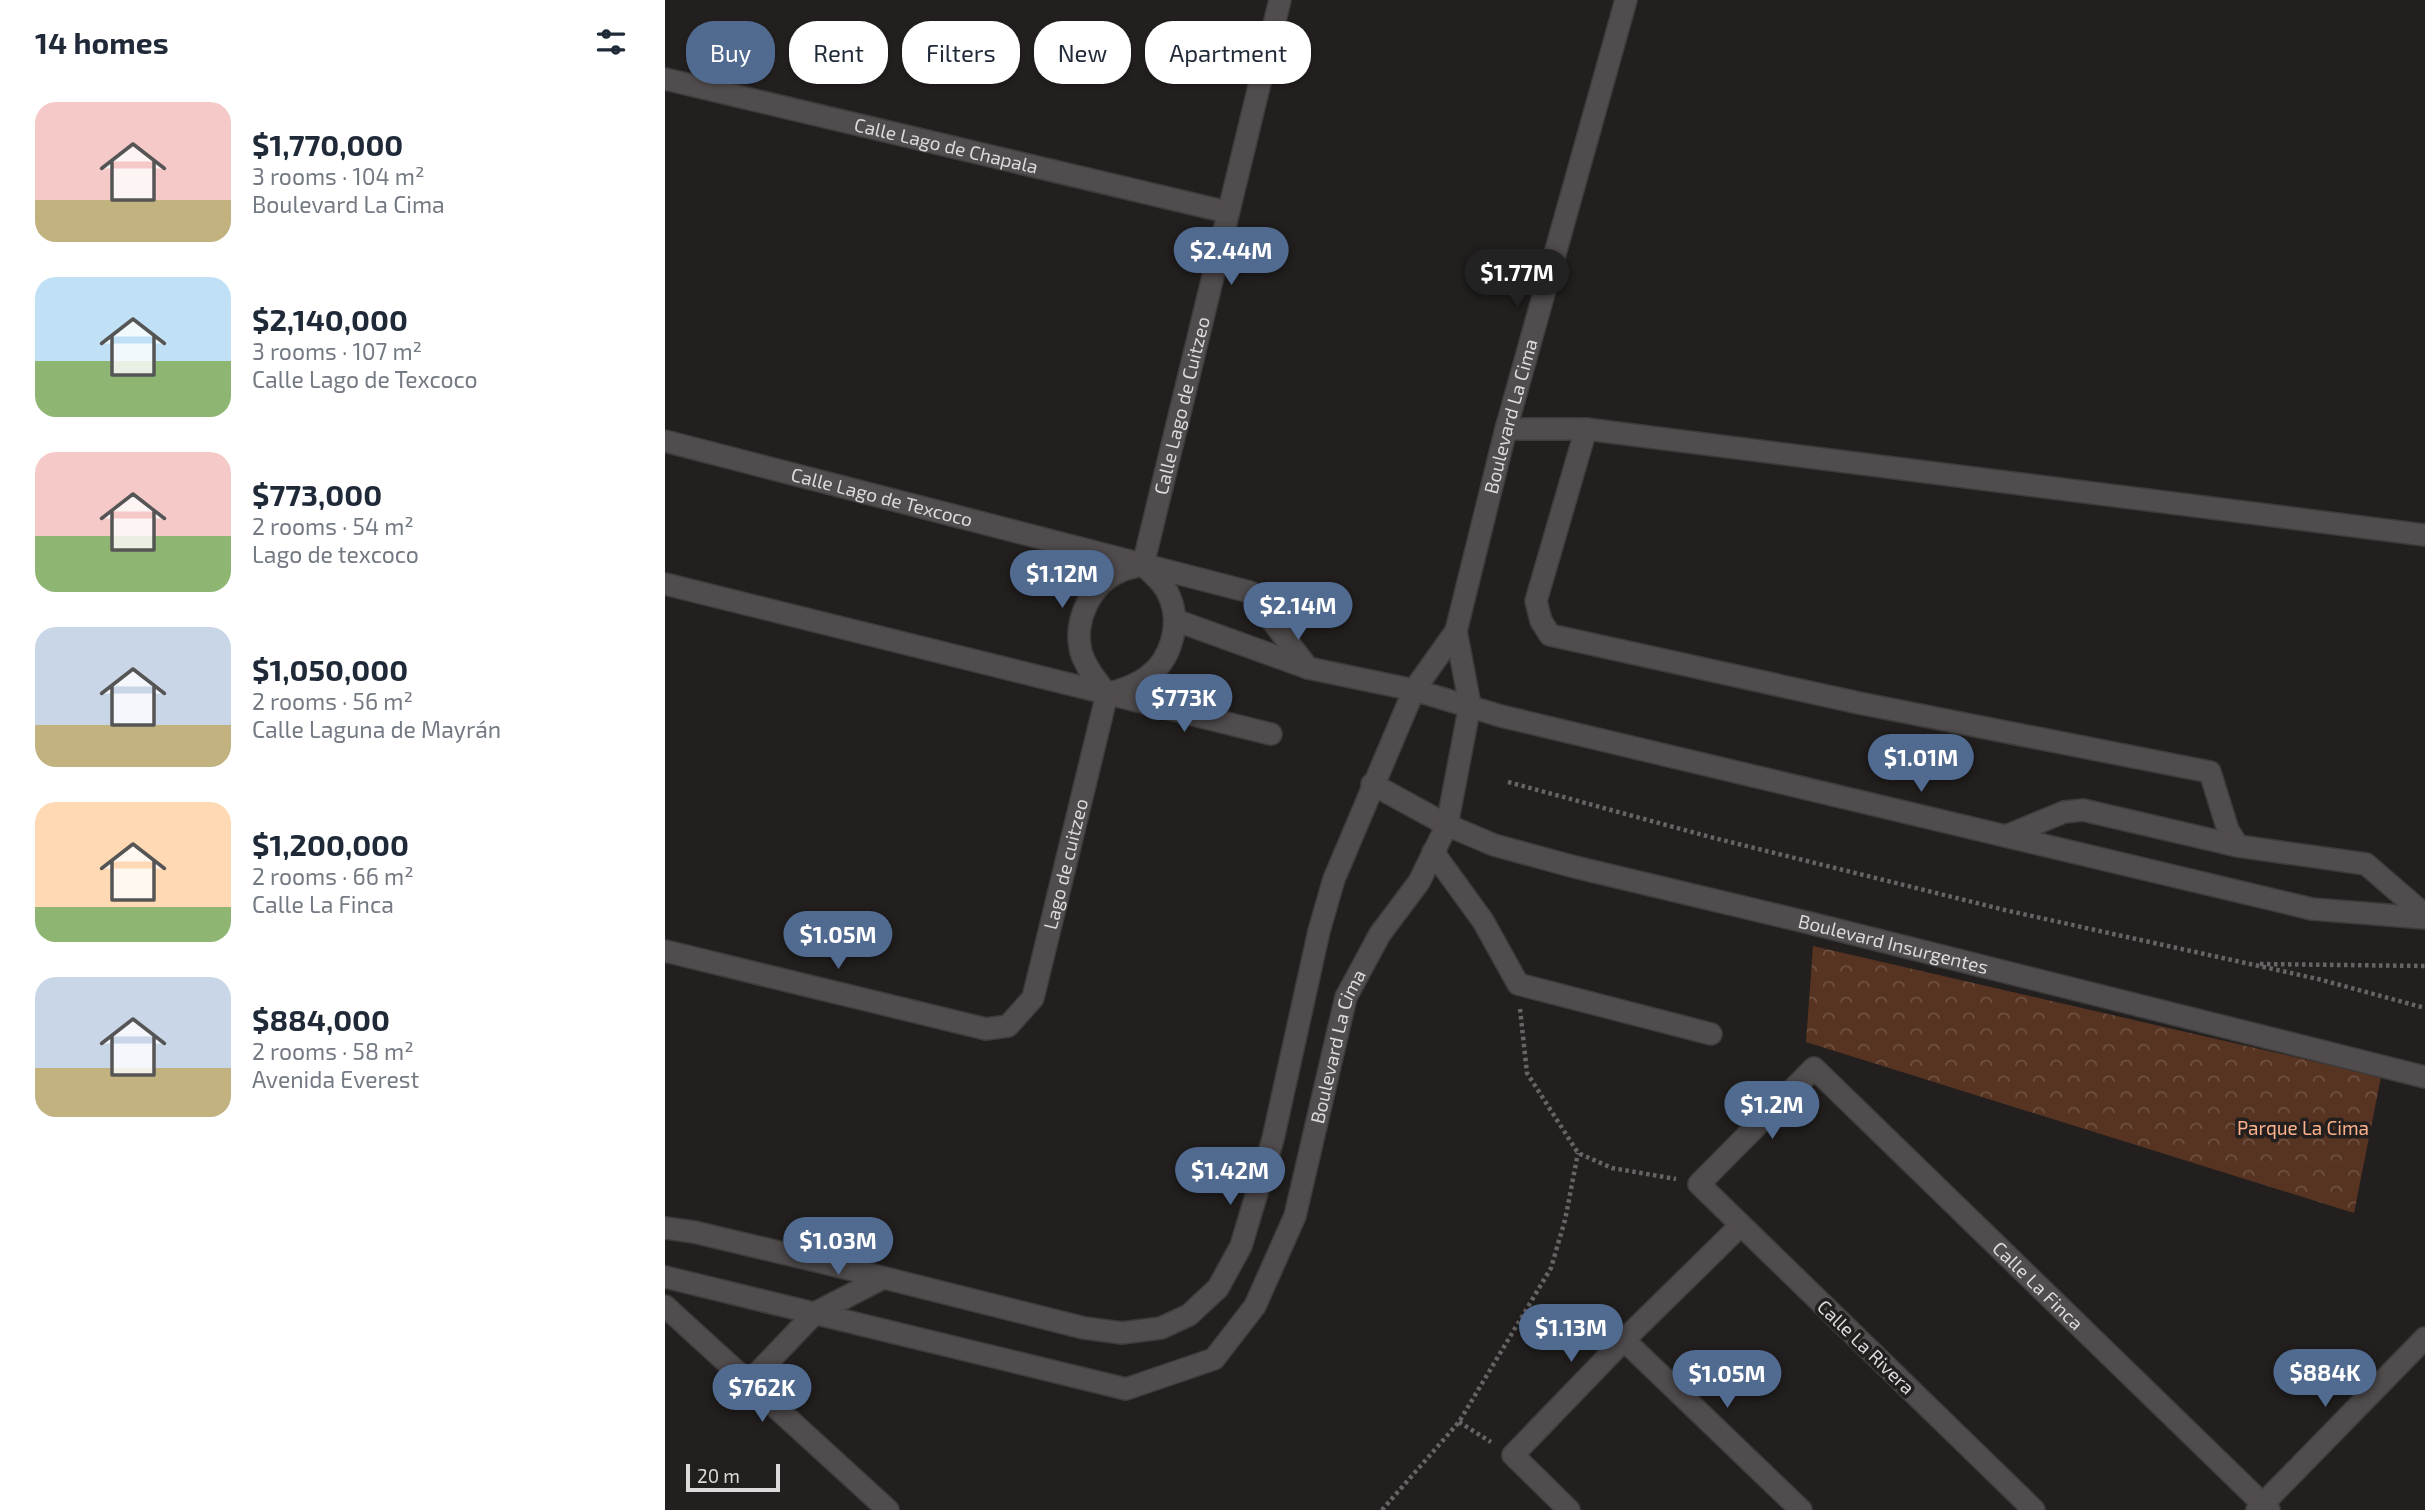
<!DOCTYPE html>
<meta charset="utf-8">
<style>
body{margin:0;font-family:"Exo 2",sans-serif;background:#f2f2f3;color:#1f2937;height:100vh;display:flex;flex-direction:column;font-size:26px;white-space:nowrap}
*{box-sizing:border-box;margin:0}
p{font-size:23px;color:#747a83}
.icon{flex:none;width:38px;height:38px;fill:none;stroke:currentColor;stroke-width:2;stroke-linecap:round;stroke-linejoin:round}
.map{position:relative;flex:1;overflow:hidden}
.drawer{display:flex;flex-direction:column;background:#fff;width:665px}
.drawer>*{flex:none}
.top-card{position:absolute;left:21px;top:21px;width:665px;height:63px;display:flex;gap:14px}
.scale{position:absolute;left:21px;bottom:18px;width:94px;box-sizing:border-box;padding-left:7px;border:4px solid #dddadb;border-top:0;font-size:19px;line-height:24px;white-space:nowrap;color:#dddadb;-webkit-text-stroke:5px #231f1f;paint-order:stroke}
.price{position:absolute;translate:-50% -60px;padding:0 16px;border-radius:24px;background:#506a90;color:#fff;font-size:23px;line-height:46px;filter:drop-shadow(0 2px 4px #0008)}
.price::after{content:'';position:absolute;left:50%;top:42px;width:21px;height:16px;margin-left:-10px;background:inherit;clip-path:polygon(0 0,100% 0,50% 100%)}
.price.on{background:#222;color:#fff}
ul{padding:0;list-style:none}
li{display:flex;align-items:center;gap:21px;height:175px;padding:0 35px}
li span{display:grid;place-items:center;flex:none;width:196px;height:140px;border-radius:21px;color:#555}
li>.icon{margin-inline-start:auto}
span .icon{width:84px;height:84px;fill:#fffc;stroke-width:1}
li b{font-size:30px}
h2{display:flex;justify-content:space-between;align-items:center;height:84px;padding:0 35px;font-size:30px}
.chip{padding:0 24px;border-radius:28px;background:#fff;box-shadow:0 2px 5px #0004;font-size:24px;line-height:63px}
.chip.on{background:#506a90;color:#fff}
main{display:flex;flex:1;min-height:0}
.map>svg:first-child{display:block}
.park{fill:url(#park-crowns)}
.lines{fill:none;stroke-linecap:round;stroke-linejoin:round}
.minor-casing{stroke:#3e3b3b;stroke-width:24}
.path{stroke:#686465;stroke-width:4.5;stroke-dasharray:3.5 3.5;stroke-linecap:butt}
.minor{stroke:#514c4d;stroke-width:21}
.labels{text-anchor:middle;stroke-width:7;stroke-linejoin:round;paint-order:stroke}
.street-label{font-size:19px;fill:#dddadb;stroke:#231f1f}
.park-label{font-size:19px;fill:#fbb18a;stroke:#231f1f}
</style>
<main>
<section class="drawer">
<h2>14 homes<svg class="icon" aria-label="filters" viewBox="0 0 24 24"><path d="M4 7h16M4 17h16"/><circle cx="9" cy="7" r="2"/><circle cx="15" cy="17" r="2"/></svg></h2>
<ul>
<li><span style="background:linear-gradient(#f6c9c9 70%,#c2b280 0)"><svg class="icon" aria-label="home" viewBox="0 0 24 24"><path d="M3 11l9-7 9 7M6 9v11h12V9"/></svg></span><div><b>$1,770,000</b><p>3 rooms · 104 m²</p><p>Boulevard La Cima</p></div></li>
<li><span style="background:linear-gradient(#bfe0f5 60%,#8fb573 0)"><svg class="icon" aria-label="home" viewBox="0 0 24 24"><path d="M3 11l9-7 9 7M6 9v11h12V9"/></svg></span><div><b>$2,140,000</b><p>3 rooms · 107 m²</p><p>Calle Lago de Texcoco</p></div></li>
<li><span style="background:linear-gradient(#f6c9c9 60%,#8fb573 0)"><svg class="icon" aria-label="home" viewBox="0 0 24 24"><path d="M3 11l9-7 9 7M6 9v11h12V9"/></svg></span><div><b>$773,000</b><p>2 rooms · 54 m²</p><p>Lago de texcoco</p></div></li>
<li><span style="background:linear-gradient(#c9d6e8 70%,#c2b280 0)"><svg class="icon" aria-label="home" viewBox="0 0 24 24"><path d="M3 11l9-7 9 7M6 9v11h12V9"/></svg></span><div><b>$1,050,000</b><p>2 rooms · 56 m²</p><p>Calle Laguna de Mayrán</p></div></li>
<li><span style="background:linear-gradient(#ffd9b3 75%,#8fb573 0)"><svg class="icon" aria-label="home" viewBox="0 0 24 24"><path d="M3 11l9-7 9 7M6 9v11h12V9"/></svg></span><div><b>$1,200,000</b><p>2 rooms · 66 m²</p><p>Calle La Finca</p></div></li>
<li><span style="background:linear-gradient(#c9d6e8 65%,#c2b280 0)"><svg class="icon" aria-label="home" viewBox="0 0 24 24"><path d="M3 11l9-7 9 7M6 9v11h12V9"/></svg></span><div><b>$884,000</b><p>2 rooms · 58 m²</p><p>Avenida Everest</p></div></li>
</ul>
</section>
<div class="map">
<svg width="1760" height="1510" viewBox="0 0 1760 1510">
<defs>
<pattern id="park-crowns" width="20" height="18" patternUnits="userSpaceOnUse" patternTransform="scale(1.75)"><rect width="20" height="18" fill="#573421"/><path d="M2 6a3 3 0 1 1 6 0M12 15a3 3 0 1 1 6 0" fill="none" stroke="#6f5141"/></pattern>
</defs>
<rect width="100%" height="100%" fill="#231f1f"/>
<path class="park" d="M1148 946 1716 1077 1689 1213 1141 1042Z"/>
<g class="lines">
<defs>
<g id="minor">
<path id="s1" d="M0 79 562 212"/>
<path d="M841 429H921L1760 535"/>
<path d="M921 429 871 601 876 621 885 635 1194 703 1545 772 1563 830 1573 846 1701 864 1760 915"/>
<path id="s2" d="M0 441 585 592 643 668"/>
<path id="s3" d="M478 565 615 0"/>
<path d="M0 584 606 734"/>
<path d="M510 620 643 668 749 690 836 716 1647 909 1760 918"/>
<path d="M442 694C456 690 470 686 482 677 506 660 516 625 505 598 500 584 489 575 478 565"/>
<path d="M442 694C432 681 421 668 416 652 408 621 426 583 456 571 462 568 470 567 477 565"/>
<path id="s4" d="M707 784 782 825 829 845 910 867 1149 924 1760 1077"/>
<path d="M1341 836 1399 812 1418 810 1573 846"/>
<path d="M768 852 818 921 853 984 1046 1034"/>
<path id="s5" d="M0 951 321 1029 343 1026 368 998 442 694"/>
<path id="s6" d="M0 1228 29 1232 164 1264 419 1328 457 1333 496 1328 524 1315 553 1288 576 1246 608 1139 654 931 669 879 749 690 791 631 841 429 961 0"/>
<path id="s7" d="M0 1277 461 1389 549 1359 590 1306 630 1216 681 997 715 934 754 882 782 825 805 705 791 631"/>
<path d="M0 1306 223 1510"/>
<path d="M959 1340 1136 1510"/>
<path d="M83 1383 150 1313 216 1279"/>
<path d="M904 1510 848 1455 959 1340 1075 1226"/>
<path id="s8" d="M1369 1510 1034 1184 1149 1068 1604 1510"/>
<path d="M1592 1510 1760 1338"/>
</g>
</defs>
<use href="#minor" class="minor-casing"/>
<path class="path" d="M843 782 1049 838 1344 911 1653 979 1760 1008
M1595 964 1760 966
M855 1009 862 1073 913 1153 947 1168 1011 1179
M794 1422 826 1442
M717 1510 794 1422 886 1268 900 1220 913 1153"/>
<use href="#minor" class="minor"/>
</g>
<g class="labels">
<g class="street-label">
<text dy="7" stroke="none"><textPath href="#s1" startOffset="289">Calle Lago de Chapala</textPath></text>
<text dy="7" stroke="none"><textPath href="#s3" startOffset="164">Calle Lago de Cuitzeo</textPath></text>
<text dy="7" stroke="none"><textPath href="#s6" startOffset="1505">Boulevard La Cima</textPath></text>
<text dy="7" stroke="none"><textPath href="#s2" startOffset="224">Calle Lago de Texcoco</textPath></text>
<text dy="7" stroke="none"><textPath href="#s5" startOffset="528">Lago de cuitzeo</textPath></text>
<text dy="7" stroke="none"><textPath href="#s4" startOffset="548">Boulevard Insurgentes</textPath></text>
<text dy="7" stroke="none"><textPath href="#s7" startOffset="908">Boulevard La Cima</textPath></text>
<text dy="7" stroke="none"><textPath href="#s8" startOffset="943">Calle La Finca</textPath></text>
<text transform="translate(1201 1347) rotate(44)" y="7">Calle La Rivera</text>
</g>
<g class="park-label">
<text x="1638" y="1135">Parque La Cima</text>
</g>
</g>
</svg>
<div class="scale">20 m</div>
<b class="price" style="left:566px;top:287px">$2.44M</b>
<b class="price on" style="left:852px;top:309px">$1.77M</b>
<b class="price" style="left:397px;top:610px">$1.12M</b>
<b class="price" style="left:633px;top:642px">$2.14M</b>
<b class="price" style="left:519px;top:734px">$773K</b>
<b class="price" style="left:1256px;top:794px">$1.01M</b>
<b class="price" style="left:173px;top:971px">$1.05M</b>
<b class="price" style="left:1107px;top:1141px">$1.2M</b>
<b class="price" style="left:565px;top:1207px">$1.42M</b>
<b class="price" style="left:173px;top:1277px">$1.03M</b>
<b class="price" style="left:906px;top:1364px">$1.13M</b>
<b class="price" style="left:1660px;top:1409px">$884K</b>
<b class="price" style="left:1062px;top:1410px">$1.05M</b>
<b class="price" style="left:97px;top:1424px">$762K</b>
<div class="top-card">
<a class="chip on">Buy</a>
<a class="chip">Rent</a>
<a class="chip">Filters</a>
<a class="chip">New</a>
<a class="chip">Apartment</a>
</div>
</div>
</main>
